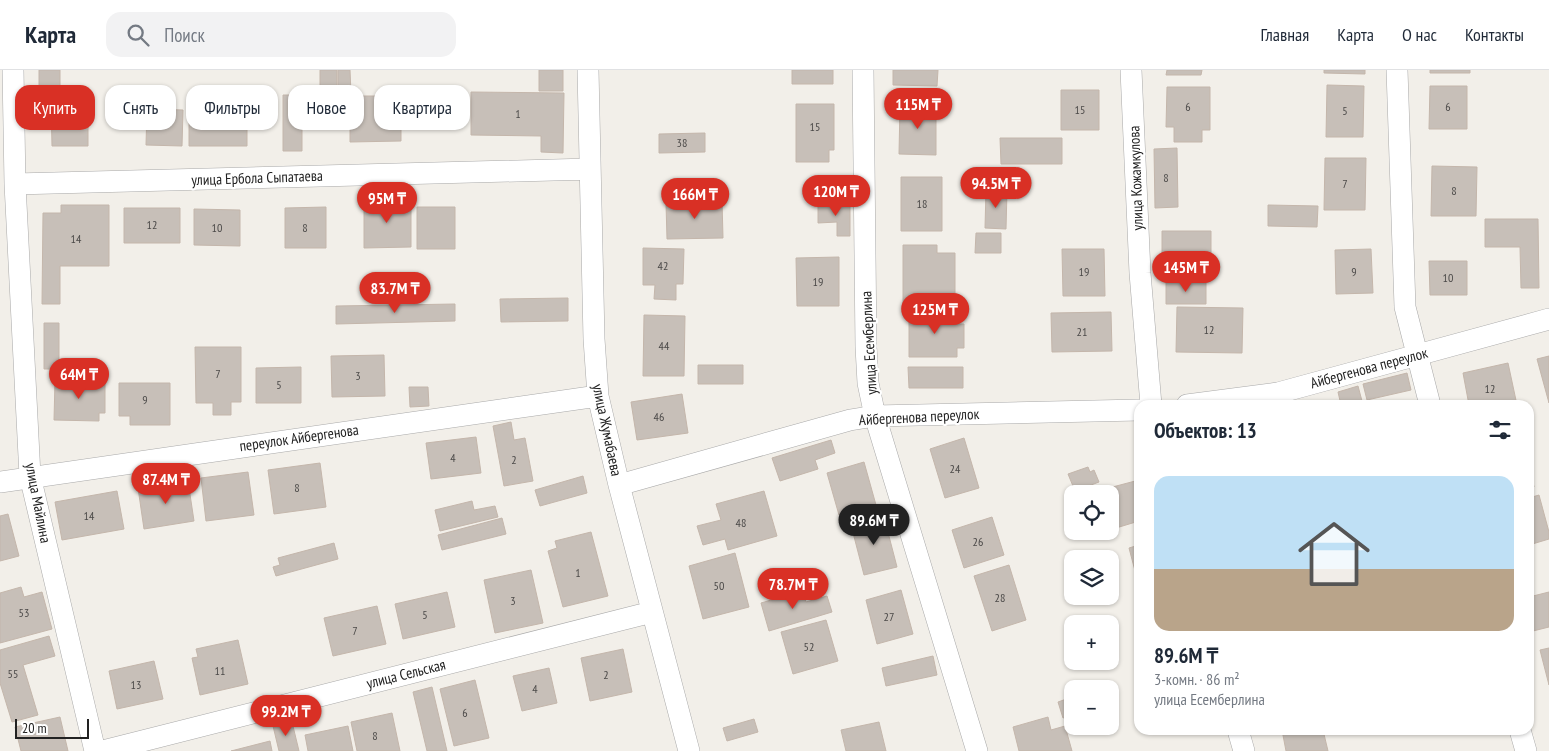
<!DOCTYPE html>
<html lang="ru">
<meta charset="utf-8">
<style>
body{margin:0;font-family:"PT Sans Narrow",sans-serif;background:#f2f2f3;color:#1f2937;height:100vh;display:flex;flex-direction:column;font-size:19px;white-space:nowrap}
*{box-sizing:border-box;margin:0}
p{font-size:16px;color:#747a83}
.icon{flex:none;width:28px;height:28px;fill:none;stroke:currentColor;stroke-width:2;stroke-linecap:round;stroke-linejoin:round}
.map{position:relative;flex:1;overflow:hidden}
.sheet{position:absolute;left:1134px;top:330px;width:400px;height:335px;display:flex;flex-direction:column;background:#fff;border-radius:15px;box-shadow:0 1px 4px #0004}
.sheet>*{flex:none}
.banner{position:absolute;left:15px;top:15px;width:475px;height:45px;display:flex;gap:10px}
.buttons{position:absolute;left:1064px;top:415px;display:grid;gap:10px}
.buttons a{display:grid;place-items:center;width:55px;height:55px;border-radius:10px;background:#fff;box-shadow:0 1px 4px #0004;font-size:25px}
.scale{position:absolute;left:15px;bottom:12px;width:74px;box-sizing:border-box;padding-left:5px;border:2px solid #222;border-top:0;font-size:14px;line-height:18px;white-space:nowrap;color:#222;-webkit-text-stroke:4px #fff;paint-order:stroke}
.price{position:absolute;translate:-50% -42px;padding:0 11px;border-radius:18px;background:#d93025;color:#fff;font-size:16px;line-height:32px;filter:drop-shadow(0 1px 2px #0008)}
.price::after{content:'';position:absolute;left:50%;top:30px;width:15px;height:11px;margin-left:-8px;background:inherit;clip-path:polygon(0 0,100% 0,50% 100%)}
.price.selected{background:#222;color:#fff}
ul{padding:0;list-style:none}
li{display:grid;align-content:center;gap:10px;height:265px;padding:0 20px}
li+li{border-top:1px solid #e0e1e3}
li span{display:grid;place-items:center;height:155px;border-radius:15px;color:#555}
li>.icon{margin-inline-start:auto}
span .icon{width:90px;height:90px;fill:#fffc;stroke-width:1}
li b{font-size:21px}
h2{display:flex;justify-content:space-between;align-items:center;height:60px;padding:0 20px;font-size:21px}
.pill{padding:0 18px;border-radius:15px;background:#fff;box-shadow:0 1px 4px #0004;font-size:18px;line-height:45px}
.pill.selected{background:#d93025;color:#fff}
header{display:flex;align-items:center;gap:30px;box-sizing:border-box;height:70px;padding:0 25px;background:#fff;border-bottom:1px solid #e0e1e3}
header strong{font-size:24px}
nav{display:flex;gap:28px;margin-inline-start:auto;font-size:18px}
.search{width:350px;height:45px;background:#f2f2f3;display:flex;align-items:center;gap:12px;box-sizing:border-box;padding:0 18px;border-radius:15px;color:#747a83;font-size:19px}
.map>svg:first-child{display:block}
.building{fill:#c7bfb8;stroke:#c4b6ab}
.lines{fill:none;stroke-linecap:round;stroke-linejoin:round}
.street-casing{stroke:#a9a9a9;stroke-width:22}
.street{stroke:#fff;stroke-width:21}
.labels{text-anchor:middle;stroke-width:4.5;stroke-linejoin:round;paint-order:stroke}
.number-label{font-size:12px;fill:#4b4948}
.street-label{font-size:15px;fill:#222;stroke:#fff}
</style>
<header>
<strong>Карта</strong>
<div class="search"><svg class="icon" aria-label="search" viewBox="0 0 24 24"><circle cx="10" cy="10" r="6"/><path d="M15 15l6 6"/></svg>Поиск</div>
<nav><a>Главная</a><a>Карта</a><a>О нас</a><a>Контакты</a></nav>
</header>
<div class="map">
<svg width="1549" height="681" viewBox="0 0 1549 681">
<rect width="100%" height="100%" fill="#f2efe9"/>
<path class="building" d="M39 0H60V16H54V27H39Z
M320 0H337V22L320 21Z
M338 0H350L351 24H338Z
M539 0H563V21H539Z
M792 0H833V14H792Z
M893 0H938L937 16 893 15Z
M1167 0H1202L1201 5H1166Z
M1324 0H1365V4L1324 3Z
M1430 0H1470V3H1430Z
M1327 15 1364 16 1363 67H1326Z
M1430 16H1467V59H1429Z
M1167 17H1210V60H1202V72H1174V57H1166Z
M1061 20H1099V60H1061Z
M471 22 564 23 563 83 541 82V66L471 65Z
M283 25H302V81H283Z
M350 26H401V71L350 72Z
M189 27H247V76H189Z
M88 29V76H52L51 30Z
M796 34H834V80H829V92H796Z
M900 36H936V85L899 84Z
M147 39 183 40 182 76 146 75Z
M705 63V82L659 83V64Z
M1000 68H1062V94H1001Z
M1177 78 1178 137 1155 138 1154 79Z
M1325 88H1366L1365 140H1324Z
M1432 96 1477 97 1476 146H1431Z
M901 107H942V161H901Z
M986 120H1007L1006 159 985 158Z
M364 131H411V177L364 178Z
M722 131 723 168 667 169 666 133Z
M850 134V166H837V152L818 153V135Z
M61 135H109V196H60V234H42L43 143H61Z
M1268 135 1318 136 1317 157 1268 156Z
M326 137V178H285V138Z
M417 137H455V179H417Z
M124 138H180V173H124Z
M194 139 240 140V176L194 175Z
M1485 149H1538L1539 218H1521L1520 177H1485Z
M1162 161H1211V204H1162Z
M976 163H1001V183H975Z
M903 175H937V183H955V236H903Z
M643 178 684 179 683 214H676V230L654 229 655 215H643Z
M1062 179H1104L1105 226H1063Z
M1371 179 1373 223 1336 224 1335 180Z
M839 187V236H797L796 188Z
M1429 191H1467V225H1430Z
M1166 211 1206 212V234H1166Z
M568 228V251L501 252 500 229Z
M455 234V251L336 254V236Z
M1177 237 1243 238 1242 283 1176 282Z
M1111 242 1112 281 1052 282 1051 243Z
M909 243 955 244V254H964V278H957V287H909Z
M644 245 685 246 684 306H643Z
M44 253H59V299H44Z
M195 277H241V332H231V345H213V333H196Z
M384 285 385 326 332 327 331 286Z
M1549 286V333L1537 289Z
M1508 293 1517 335H1469L1463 303Z
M698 295H743V314H698Z
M301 297V333H256V298Z
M908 297H963V318H909Z
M1407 303 1411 320 1367 330 1363 314Z
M55 311H105V343H99V351L54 350Z
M119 313H170V355H130V346H119Z
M1358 316 1362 331 1341 335 1338 322Z
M409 317H428L429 336 410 337Z
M682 324 688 363 637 370 631 332Z
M511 352 514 370 525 368 533 411 504 416 493 356Z
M476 367 481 403 431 409 426 373Z
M964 368 979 418 945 428 930 379Z
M831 370 835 383 815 390 818 399 780 411 772 388Z
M864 392 876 435 839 445 827 403Z
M320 393 326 437 274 444 268 400Z
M1529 395 1534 417 1529 419Z
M1088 397 1090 402 1094 400 1099 412 1075 421 1068 404Z
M248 402 254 445 206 451 201 408Z
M583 406 587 423 540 436 535 420Z
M1139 410V451L1116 458 1110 436V424H1106L1105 419Z
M188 411 194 451 144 459 138 418Z
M117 421 124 459 62 470 55 432Z
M764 421 777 466 728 480 725 469 703 475 697 456 721 450 716 434Z
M1539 425 1549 462V469L1529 475V428Z
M472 431 474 440 495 436 498 447 440 461 435 440Z
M8 444 19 486 0 491V446Z
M884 447 897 497 864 505 851 455Z
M992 447 1004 485 964 498 952 460Z
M502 448 506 464 442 480 438 465Z
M591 462 608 526 563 537 548 481 557 478 555 471Z
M334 473 338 489 276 506 273 497 280 495 278 488Z
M1139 475V516L1129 478Z
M735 483 749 537 703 549 689 496Z
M1009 495 1026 550 992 561 974 506Z
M531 500 543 553 495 563 484 510Z
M21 517 24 527 42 522 52 559 0 573V523Z
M901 520 913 564 877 574 866 530Z
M802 521 806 532 827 526 832 542 769 561 761 533Z
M447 522 455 557 403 569 395 534Z
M1549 522V557L1529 562V527Z
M377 536 386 574 333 586 324 548Z
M826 550 838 591 793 604 781 562Z
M49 566 55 586 23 595 38 645 12 652 0 613V580Z
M238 570 248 614 200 625 192 588 198 587 196 579Z
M1549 578V615L1540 580Z
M623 579 632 622 590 631 581 588Z
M933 586 937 605 886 616 882 598Z
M154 591 163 629 117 639 109 601Z
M549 598 557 633 522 641 513 606Z
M475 610 489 668 454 676 440 619Z
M432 617 447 681H427L413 622Z
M1072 627V645L1063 648 1058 632Z
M392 643 400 681H357L351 652Z
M60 647 68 681H21L15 657Z
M1048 647 1051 660 1065 656 1072 681H1019L1013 657Z
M754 649 758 662 727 671 723 658Z
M292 652 299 681H279L273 656Z
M879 652 886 681H846L841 660Z
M348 656 353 681H308L305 665Z
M1282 660H1323L1328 681H1286Z
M270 671 272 681H231Z"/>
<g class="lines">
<defs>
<path id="street" d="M13 0 15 114 30 406 95 681
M588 0 594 269 598 326 619 415 689 681
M863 0 866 277 868 313 875 346 977 681
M1131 0 1140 203 1151 335
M1397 0 1405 237 1430 335
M15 114 590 99
M1187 335 1278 323 1549 249
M0 412 598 326
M619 415 850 350 875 346 1139 340
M1238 660 1244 681
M1520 660 1526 681
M103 681 652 542"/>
</defs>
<use href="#street" class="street-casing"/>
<use href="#street" class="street"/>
</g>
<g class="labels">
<g class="number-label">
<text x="1188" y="41">6</text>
<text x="1448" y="41">6</text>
<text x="1080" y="44">15</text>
<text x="1345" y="45">5</text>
<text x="518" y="48">1</text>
<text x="815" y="61">15</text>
<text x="682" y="77">38</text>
<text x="1166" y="112">8</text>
<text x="1345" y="118">7</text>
<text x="1454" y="125">8</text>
<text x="922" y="138">18</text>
<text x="152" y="159">12</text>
<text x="217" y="162">10</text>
<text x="305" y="162">8</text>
<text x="76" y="173">14</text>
<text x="663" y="200">42</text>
<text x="1084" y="206">19</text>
<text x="1354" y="206">9</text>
<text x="1448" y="212">10</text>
<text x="818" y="216">19</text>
<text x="1209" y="264">12</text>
<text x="1082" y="266">21</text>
<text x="664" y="280">44</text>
<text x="218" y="308">7</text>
<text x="358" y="310">3</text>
<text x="279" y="319">5</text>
<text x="1490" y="323">12</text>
<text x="145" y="334">9</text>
<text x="659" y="351">46</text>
<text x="453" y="392">4</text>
<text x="514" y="394">2</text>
<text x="955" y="403">24</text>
<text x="297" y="422">8</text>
<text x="89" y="450">14</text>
<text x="741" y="457">48</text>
<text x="978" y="476">26</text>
<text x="578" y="507">1</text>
<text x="719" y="520">50</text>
<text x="1000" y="532">28</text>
<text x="513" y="535">3</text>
<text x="24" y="547">53</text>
<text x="425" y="549">5</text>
<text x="889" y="551">27</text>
<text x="355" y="565">7</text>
<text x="809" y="581">52</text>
<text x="220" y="605">11</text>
<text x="13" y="608">55</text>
<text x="606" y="609">2</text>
<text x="136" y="619">13</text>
<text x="535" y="623">4</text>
<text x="465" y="647">6</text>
<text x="375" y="670">8</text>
</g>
<g class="street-label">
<text transform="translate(257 108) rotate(-2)" y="5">улица Ербола Сыпатаева</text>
<text transform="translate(1136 108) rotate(-92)" y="5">улица Кожамкулова</text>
<text transform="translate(869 273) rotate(-93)" y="5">улица Есемберлина</text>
<text transform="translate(1369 298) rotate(-15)" y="5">Айбергенова переулок</text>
<text transform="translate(919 347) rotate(-3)" y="5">Айбергенова переулок</text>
<text transform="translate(607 360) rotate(78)" y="5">улица Жумабаева</text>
<text transform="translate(299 368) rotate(-8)" y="5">переулок Айбергенова</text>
<text transform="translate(38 433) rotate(79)" y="5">улица Майлина</text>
<text transform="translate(406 604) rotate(-14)" y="5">улица Сельская</text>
</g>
</g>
</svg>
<div class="buttons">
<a><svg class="icon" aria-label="locate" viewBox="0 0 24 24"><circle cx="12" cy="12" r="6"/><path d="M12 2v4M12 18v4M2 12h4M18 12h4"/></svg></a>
<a><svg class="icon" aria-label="layers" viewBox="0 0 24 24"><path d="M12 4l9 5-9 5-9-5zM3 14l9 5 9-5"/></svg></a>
<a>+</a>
<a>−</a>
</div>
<div class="scale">20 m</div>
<b class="price" style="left:918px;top:60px">115M ₸</b>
<b class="price" style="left:996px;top:139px">94.5M ₸</b>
<b class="price" style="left:836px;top:147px">120M ₸</b>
<b class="price" style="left:695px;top:150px">166M ₸</b>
<b class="price" style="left:387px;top:154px">95M ₸</b>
<b class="price" style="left:1186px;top:223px">145M ₸</b>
<b class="price" style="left:395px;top:244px">83.7M ₸</b>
<b class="price" style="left:935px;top:265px">125M ₸</b>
<b class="price" style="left:79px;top:330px">64M ₸</b>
<b class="price" style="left:166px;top:435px">87.4M ₸</b>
<b class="price selected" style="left:874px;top:476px">89.6M ₸</b>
<b class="price" style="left:793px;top:540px">78.7M ₸</b>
<b class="price" style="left:286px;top:667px">99.2M ₸</b>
<div class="banner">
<a class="pill selected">Купить</a>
<a class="pill">Снять</a>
<a class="pill">Фильтры</a>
<a class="pill">Новое</a>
<a class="pill">Квартира</a>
</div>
<section class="sheet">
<h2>Объектов: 13<svg class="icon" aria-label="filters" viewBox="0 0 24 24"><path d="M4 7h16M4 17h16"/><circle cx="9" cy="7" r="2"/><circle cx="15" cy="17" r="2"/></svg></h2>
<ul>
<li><span style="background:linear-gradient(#bfe0f5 60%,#b9a48a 0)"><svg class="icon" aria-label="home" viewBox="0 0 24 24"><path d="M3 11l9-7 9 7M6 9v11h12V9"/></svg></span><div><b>89.6M ₸</b><p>3-комн. · 86 m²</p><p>улица Есемберлина</p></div></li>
</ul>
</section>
</div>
